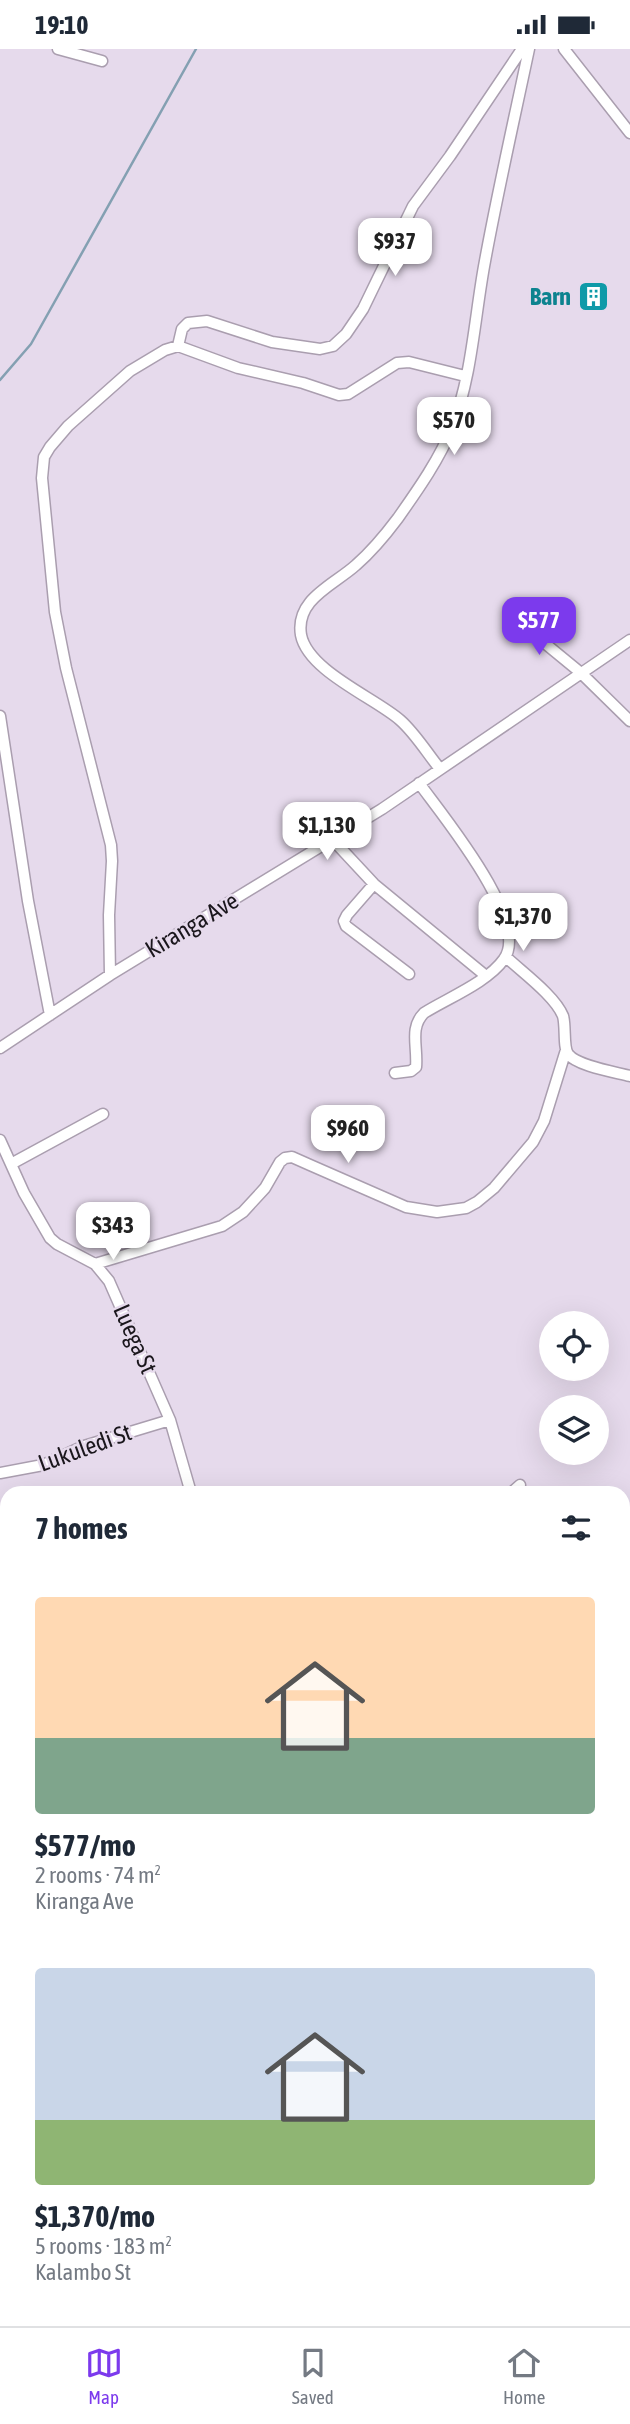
<!DOCTYPE html>
<meta charset="utf-8">
<style>
body{margin:0;font-family:"Asap Condensed",sans-serif;background:#f2f2f3;color:#1f2937;height:100vh;display:flex;flex-direction:column;font-size:26px;white-space:nowrap}
*{box-sizing:border-box;margin:0}
p{font-size:23px;color:#747a83}
.icon{flex:none;width:38px;height:38px;fill:none;stroke:currentColor;stroke-width:2;stroke-linecap:round;stroke-linejoin:round}
.map{position:relative;flex:1;overflow:hidden}
.drawer{position:absolute;left:0px;top:1437px;width:630px;height:842px;display:flex;flex-direction:column;background:#fff;border-radius:21px 21px 0 0;box-shadow:0 7px 28px #0002}
.drawer>*{flex:none}
.tools{position:absolute;left:539px;top:1262px;display:grid;gap:14px}
.tools a{display:grid;place-items:center;width:70px;height:70px;border-radius:50%;background:#fff;box-shadow:0 7px 28px #0002;font-size:35px}
.price{position:absolute;translate:-50% -60px;padding:0 16px;border-radius:14px;background:#fff;color:#222;font-size:23px;line-height:46px;filter:drop-shadow(0 2px 4px #0008)}
.price::after{content:'';position:absolute;left:50%;top:42px;width:21px;height:16px;margin-left:-10px;background:inherit;clip-path:polygon(0 0,100% 0,50% 100%)}
.price.current{background:#7c3aed;color:#fff}
ul{padding:0;list-style:none}
li{display:grid;align-content:center;gap:14px;height:371px;padding:0 35px}
li span{display:grid;place-items:center;height:217px;border-radius:7px;color:#555}
li>.icon{margin-inline-start:auto}
span .icon{width:126px;height:126px;fill:#fffc;stroke-width:1}
li b{font-size:30px}
h2{display:flex;justify-content:space-between;align-items:center;height:84px;padding:0 35px;font-size:30px}
.status{display:flex;justify-content:space-between;align-items:center;height:49px;padding:0 35px;background:#fff;direction:ltr}
.status svg{height:19px;fill:currentColor}
.dock{display:flex;justify-content:space-around;align-items:center;height:98px;border-top:2px solid #e0e1e3;background:#fff;font-size:19px;color:#747a83}
.dock a{display:grid;justify-items:center;gap:4px}
.dock .current{color:#7c3aed}
.map>svg:first-child{display:block}
.lines{fill:none;stroke-linecap:round;stroke-linejoin:round}
.stream{stroke:#84a0b2;stroke-width:2.5}
.river{stroke:#84a0b2;stroke-width:16}
.minor-casing{stroke:#aa9eaf;stroke-width:13}
.minor{stroke:#fff;stroke-width:10}
.labels{text-anchor:middle;stroke-width:5;stroke-linejoin:round;paint-order:stroke}
.culture-label{font-size:24px;font-weight:bold;fill:#0d838f;stroke:#e6daec;text-anchor:end}
.street-label{font-size:24px;fill:#1a161c;stroke:#e6daec}
</style>
<div class="status"><b>19:10</b><svg viewBox="0 0 49 12"><path d="M0 12V9h3v3zM5 12V6h3v6zM10 12V3h3v9zM15 12V0h3v12zM26 1h20v11H26zM47 4h2v5h-2z"/></svg></div>
<div class="map">
<svg width="630" height="2277" viewBox="0 0 630 2277">
<rect width="100%" height="100%" fill="#e6daec"/>
<g class="lines">
<path class="stream" d="M0 331 31 295 196 0"/>
<path class="river" d="M0 1781 7 1780
M623 2038 630 2041"/>
<defs>
<path id="minor" d="M58 0 102 12
M564 0 630 84
M178 297 182 280 188 274 207 272 272 293 320 300 333 297 346 285 363 260 413 157 450 107 522 0
M512 571 536 587 581 624 630 672
M0 667 28 852 50 966
M440 720C427 704 415 684 400 671 375 649 308 622 301 586 295 550 334 536 356 516 371 503 386 485 398 469 417 442 441 408 452 378 472 329 475 264 485 212 498 141 514 71 529 0
M333 791 374 835 486 927
M374 835 347 866 344 872 346 877 409 925
M506 908C522 923 555 947 563 967 566 977 563 998 568 1005 577 1017 615 1023 630 1027
M110 926 109 866 112 812 111 796 66 619 55 563 42 429 44 408 50 398 68 377 130 322 165 301 178 297 238 319 303 334 339 346 348 345 397 314 409 313 465 327
M0 999 110 926 382 760 630 591
M395 1024 411 1022 416 1018C418 998 409 979 424 964 448 949 488 933 504 910 531 873 442 766 419 734
M0 1091 24 1144 50 1189 57 1195 95 1215 109 1232 170 1371 191 1444
M11 1115 103 1065
M95 1215 222 1177 243 1163 265 1139 280 1113 285 1109 292 1108 310 1116 406 1158 437 1163 466 1159 477 1153 494 1139 533 1093 544 1072 566 1001
M0 1424 43 1416 84 1397 170 1371
M511 1444 520 1436
M0 1547 7 1546
M623 1598 630 1596
M623 1859 630 1842
M623 1938 630 1943
M0 1949 7 1950
M0 2036 7 2037
M623 2056 630 2061
M0 2174 7 2175
M332 2272V2277
M84 2277 87 2272
M225 2277 230 2272"/>
</defs>
<use href="#minor" class="minor-casing"/>
<use href="#minor" class="minor"/>
</g>
<defs>
<symbol id="building-square" viewBox="-11 -11 22 22"><rect x="-9" y="-9" width="18" height="18" rx="4" fill="#0f9aa8" stroke="#e6daec"/><path d="M-4-6H4V6H1V3H-1V6H-4ZM-2.5-4.3h1.7v1.8h-1.7ZM.8-4.3h1.7v1.8H.8ZM-2.5-1h1.7V.8h-1.7ZM.8-1h1.7V.8H.8Z" fill="#fff"/></symbol>
</defs>
<g fill-rule="evenodd">
<use href="#building-square" x="576" y="230" width="35" height="35"/>
</g>
<g class="labels">
<g class="culture-label">
<text x="571" y="256">Barn</text>
</g>
<g class="street-label">
<text transform="translate(192 876) rotate(-31)" y="8">Kiranga Ave</text>
<text transform="translate(135 1290) rotate(66)" y="8">Luega St</text>
<text transform="translate(85 1399) rotate(-20)" y="8">Lukuledi St</text>
</g>
</g>
</svg>
<div class="tools">
<a><svg class="icon" aria-label="locate" viewBox="0 0 24 24"><circle cx="12" cy="12" r="6"/><path d="M12 2v4M12 18v4M2 12h4M18 12h4"/></svg></a>
<a><svg class="icon" aria-label="layers" viewBox="0 0 24 24"><path d="M12 4l9 5-9 5-9-5zM3 14l9 5 9-5"/></svg></a>
</div>
<b class="price" style="left:395px;top:229px">$937</b>
<b class="price" style="left:454px;top:408px">$570</b>
<b class="price current" style="left:539px;top:608px">$577</b>
<b class="price" style="left:327px;top:813px">$1,130</b>
<b class="price" style="left:523px;top:904px">$1,370</b>
<b class="price" style="left:348px;top:1116px">$960</b>
<b class="price" style="left:113px;top:1213px">$343</b>
<section class="drawer">
<h2>7 homes<svg class="icon" aria-label="filters" viewBox="0 0 24 24"><path d="M4 7h16M4 17h16"/><circle cx="9" cy="7" r="2"/><circle cx="15" cy="17" r="2"/></svg></h2>
<ul>
<li><span style="background:linear-gradient(#ffd9b3 65%,#7fa58c 0)"><svg class="icon" aria-label="home" viewBox="0 0 24 24"><path d="M3 11l9-7 9 7M6 9v11h12V9"/></svg></span><div><b>$577/mo</b><p>2 rooms · 74 m²</p><p>Kiranga Ave</p></div></li>
<li><span style="background:linear-gradient(#c9d6e8 70%,#8fb573 0)"><svg class="icon" aria-label="home" viewBox="0 0 24 24"><path d="M3 11l9-7 9 7M6 9v11h12V9"/></svg></span><div><b>$1,370/mo</b><p>5 rooms · 183 m²</p><p>Kalambo St</p></div></li>
</ul>
</section>
</div>
<nav class="dock">
<a class="current"><svg class="icon" aria-label="map" viewBox="0 0 24 24"><path d="M3 6l6-2 6 2 6-2v14l-6 2-6-2-6 2zM9 4v14M15 6v14"/></svg>Map</a>
<a><svg class="icon" aria-label="saved" viewBox="0 0 24 24"><path d="M7 4h10v16l-5-4-5 4z"/></svg>Saved</a>
<a><svg class="icon" aria-label="home" viewBox="0 0 24 24"><path d="M3 11l9-7 9 7M6 9v11h12V9"/></svg>Home</a>
</nav>
